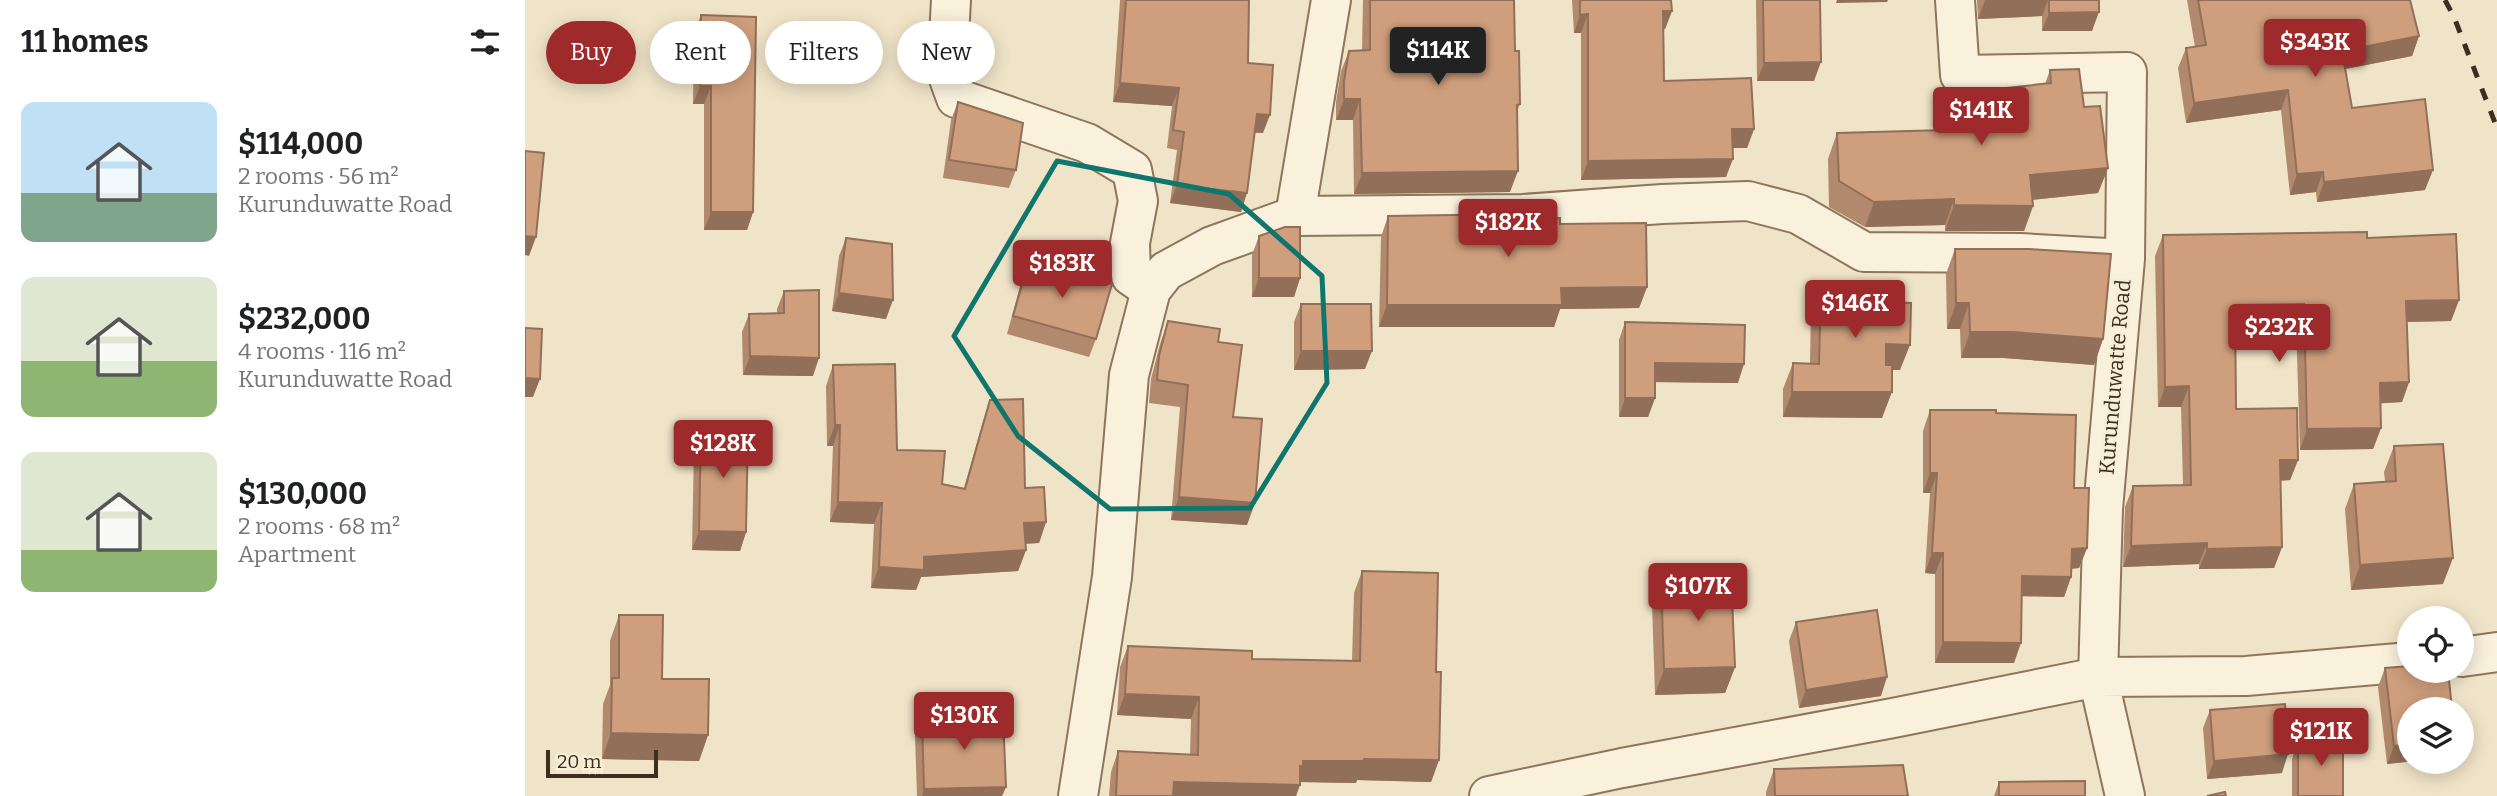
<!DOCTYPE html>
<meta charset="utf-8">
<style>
body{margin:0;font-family:Bitter,serif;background:#f6f6f6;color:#202124;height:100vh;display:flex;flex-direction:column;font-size:26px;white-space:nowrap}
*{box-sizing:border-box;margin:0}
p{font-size:23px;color:#757577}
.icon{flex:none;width:38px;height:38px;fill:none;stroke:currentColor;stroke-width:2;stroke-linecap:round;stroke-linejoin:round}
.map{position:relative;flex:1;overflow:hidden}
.sheet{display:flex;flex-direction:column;background:#fff;width:525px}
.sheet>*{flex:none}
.hud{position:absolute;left:21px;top:21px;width:665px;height:63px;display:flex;gap:14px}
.tools{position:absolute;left:1872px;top:606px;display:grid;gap:14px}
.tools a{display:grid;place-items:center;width:77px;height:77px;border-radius:50%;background:#fff;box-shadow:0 4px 18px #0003;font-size:35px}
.scale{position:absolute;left:21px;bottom:18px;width:112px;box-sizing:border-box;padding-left:7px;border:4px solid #3d2e20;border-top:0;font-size:19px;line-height:24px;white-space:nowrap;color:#3d2e20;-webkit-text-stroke:5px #f7eed8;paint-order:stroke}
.price{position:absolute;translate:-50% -60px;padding:0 16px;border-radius:7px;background:#9e2a2b;color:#fff;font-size:23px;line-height:46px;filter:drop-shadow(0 2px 4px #0008)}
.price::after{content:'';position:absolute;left:50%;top:42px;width:21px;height:16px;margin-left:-10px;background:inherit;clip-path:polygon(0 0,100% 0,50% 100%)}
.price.on{background:#222;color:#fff}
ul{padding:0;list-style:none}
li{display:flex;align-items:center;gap:21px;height:175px;padding:0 21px}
li span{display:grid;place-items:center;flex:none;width:196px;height:140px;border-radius:14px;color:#555}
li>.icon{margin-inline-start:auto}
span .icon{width:84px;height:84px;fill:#fffc;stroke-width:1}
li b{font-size:30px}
h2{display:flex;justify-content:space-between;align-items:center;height:84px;padding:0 21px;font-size:30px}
.chip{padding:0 24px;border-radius:32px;background:#fff;box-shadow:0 4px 18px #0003;font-size:24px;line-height:63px}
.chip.on{background:#9e2a2b;color:#fff}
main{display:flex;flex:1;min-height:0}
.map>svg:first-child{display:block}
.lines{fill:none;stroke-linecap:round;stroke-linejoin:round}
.minor-casing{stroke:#8d765c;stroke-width:42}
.minor{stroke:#faf1dc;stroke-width:38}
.rail{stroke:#3d2e20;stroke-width:5;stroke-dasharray:12 12;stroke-linecap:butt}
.wall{fill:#b2896c}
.shaded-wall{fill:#916f58}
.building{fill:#cf9f7d;stroke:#916f58;stroke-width:2}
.marked{fill:none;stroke:#0f766e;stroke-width:5;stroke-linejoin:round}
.labels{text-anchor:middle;stroke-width:5;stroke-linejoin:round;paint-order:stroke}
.street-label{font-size:21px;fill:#3d2e20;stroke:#f7eed8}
</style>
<main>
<section class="sheet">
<h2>11 homes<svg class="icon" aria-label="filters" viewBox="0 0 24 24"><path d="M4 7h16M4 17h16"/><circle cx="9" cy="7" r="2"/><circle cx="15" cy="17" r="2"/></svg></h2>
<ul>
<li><span style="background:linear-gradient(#bfe0f5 65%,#7fa58c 0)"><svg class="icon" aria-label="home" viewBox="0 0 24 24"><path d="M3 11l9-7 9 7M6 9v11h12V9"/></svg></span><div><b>$114,000</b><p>2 rooms · 56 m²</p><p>Kurunduwatte Road</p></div></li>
<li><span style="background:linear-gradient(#dfe7d0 60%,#8fb573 0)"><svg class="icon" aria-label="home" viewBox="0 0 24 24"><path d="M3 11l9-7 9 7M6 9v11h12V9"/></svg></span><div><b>$232,000</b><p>4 rooms · 116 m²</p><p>Kurunduwatte Road</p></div></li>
<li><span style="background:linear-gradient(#dfe7d0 70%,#8fb573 0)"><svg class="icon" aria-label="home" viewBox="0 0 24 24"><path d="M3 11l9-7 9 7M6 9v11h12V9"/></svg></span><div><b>$130,000</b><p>2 rooms · 68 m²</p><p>Apartment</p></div></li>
</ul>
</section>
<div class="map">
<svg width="1972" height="796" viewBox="0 0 1972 796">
<rect width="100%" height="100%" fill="#f0e4c8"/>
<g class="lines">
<defs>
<path id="minor" d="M426 0 422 73 431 98 562 143 607 170 613 201 605 243 606 276 626 290
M806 0 770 216 998 214 1137 204 1223 201 1273 214 1339 252 1495 253 1600 259 1578 509 1573 677 1600 796
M1430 0 1435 75 1602 72 1600 259
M1937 657 1972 652
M553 796 587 577 604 375 626 290 641 271 687 246 770 216
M964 796 1097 768 1368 718 1573 677 1721 676 1885 662"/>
</defs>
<use href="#minor" class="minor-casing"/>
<use href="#minor" class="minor"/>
<path class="rail" d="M1920 0 1929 17 1972 128"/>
</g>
<path class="wall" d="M595 0H724L723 63 738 133H730L716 212 645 203 652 150 642 148 647 106 588 102Z
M838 0H989L990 51 995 104 992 111 985 192 829 194 828 120H811V102L816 71 824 51H837Z
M1047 0H1146L1147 11 1140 29H1138L1139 81 1229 129 1222 148H1207L1201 177 1056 180V33H1049Z
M1231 0H1295L1289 81H1232Z
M1452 0H1574L1567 31H1517V16L1453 19Z
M1662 0H1885L1894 36 1887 56 1820 69 1827 108 1900 190 1792 202 1791 192 1765 195 1756 110 1661 123 1653 68 1661 48 1670 47Z
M176 15 228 212 222 230H179V104H168L169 34Z
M1525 70 1559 107 1583 168 1573 193 1507 200 1508 206 1499 231H1420V225L1340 227 1304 207 1303 159 1312 133 1409 130 1408 121 1418 95 1520 84Z
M433 102 491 170 484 188 418 178 426 120Z
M863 216 994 218 1035 224 1122 287 1114 308 1035 309 1029 327H854L856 237Z
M1638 235 1842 238 1934 300 1926 321 1882 322 1884 382 1877 402 1855 403 1856 428 1848 449 1775 450 1771 324 1710 326 1711 409 1773 460 1765 480 1755 481 1757 547 1749 568 1674 569V564L1598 567 1600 507 1608 486 1658 485 1656 407H1633L1630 256Z
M734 236 775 278 769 297H727V255Z
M321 238 361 319 307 311 314 256Z
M1430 249 1578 339 1569 365 1479 358H1436L1435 329H1422L1421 274Z
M504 260 571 339 564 357 482 334 497 279Z
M1296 283 1362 302 1375 370H1367L1357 418 1258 417V389L1268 363H1285L1286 308Z
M259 291 288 376 218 375 217 332 224 314H252V309Z
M776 304 840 369 769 370V322Z
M643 321 693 342 708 417 722 525 646 520 655 407 624 403 626 379 635 344Z
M1100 322 1213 383 1130 382V398L1123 417H1094V340Z
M308 365 372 450 417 484 439 488 458 421 465 400 500 488 521 522 514 543 500 544 501 550 493 571 396 577 391 590 346 588 349 524 305 522 308 446H302L301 386Z
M1405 410 1471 413 1549 488 1562 548 1554 568 1546 569V577L1539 597 1497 596 1489 663H1410V574L1400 573 1405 493H1398V431Z
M176 428 221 532 215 551 167 550 169 447Z
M1869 446 1918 584 1826 590 1820 509 1829 484 1860 481 1859 472Z
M837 571 911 672 914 760 906 782 832 780 831 783 775 782 771 796H584L586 772 593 751 665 755 666 719 592 715 595 667 603 646 727 659 827 661 829 593Z
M1136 578 1210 667 1200 693 1130 695 1127 604Z
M94 615 137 679 183 735 174 761 77 759 78 704 85 685V641Z
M1271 622 1356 696 1274 708 1264 641Z
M1860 668 1885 761H1889L1862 764 1853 687Z
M1685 710 1757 773 1682 779 1678 728Z
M397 717 481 787 477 796H392L390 736Z
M1773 741 1818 796H1767V759Z
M1249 769 1383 796H1241V792Z
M1474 782 1560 796H1469Z"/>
<path class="shaded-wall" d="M1312 0H1363L1362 2 1311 3Z
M1460 0H1523L1517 16 1453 19Z
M1138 11H1147L1140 29 1131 30Z
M1574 12 1567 31H1517L1524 13Z
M1063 14 1056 33H1049L1055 15Z
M1894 36 1887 56 1810 71 1817 51Z
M1296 62 1289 81H1232L1239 63Z
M595 83 654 88 647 106 588 102Z
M175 86H186L179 104H168Z
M1763 90 1756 110 1661 123 1669 103Z
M819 99H835L828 120H811Z
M732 114 745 115 738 133 725 132Z
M1207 129H1229L1222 148H1200Z
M1208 159 1201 177 1056 180 1063 161Z
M1583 168 1573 193 1495 201 1505 175Z
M1908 170 1900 190 1792 202 1799 182Z
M993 171 985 192 829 194 837 173Z
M1798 172 1791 192 1765 195 1772 174Z
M652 185 722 193 716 212 645 203Z
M1429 199 1420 225 1340 227 1349 202Z
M1429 205 1508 206 1499 231H1420Z
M186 212H228L222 230H179Z
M0 236 11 237 4 256 0 255Z
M734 278H775L769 297H727Z
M1122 287 1114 308 1035 309 1029 327H854L862 305 1036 288Z
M314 293 368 300 361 319 307 311Z
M1934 300 1926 321 1874 322 1881 301Z
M1431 303H1444L1435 329H1422Z
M1779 304 1771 324 1702 326 1710 305Z
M1445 332H1488L1578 339 1569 365 1479 358H1436Z
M1361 344 1385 345 1375 370H1352Z
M776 351H847L840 369 769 370Z
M225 356 294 358 288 376 218 375Z
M1130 363 1219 364 1213 383 1123 382Z
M0 378 15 379 8 397H0Z
M1884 382 1877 402 1847 404 1855 383Z
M1664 386 1656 407H1633L1640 387Z
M1267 392H1367L1357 418 1258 417Z
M1100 398H1130L1123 417H1094Z
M310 425H315L308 446H302Z
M1856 428 1848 449 1775 450 1782 429Z
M1755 460H1773L1765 480 1747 481Z
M1405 473H1412L1405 493H1398Z
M654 497 730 503 722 525 646 520Z
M313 502 357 503 349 524 305 522Z
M521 522 514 543 491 544 499 523Z
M174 531 221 532 215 551 167 550Z
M1682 543 1674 564 1598 567 1606 546Z
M1757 547 1749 568 1674 569 1682 549Z
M1562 548 1554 568 1540 569 1547 549Z
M501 550 493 571 396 577 391 590 346 588 354 567 399 557Z
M1407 553H1418L1410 574 1400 573Z
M1928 558 1918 584 1826 590 1835 565Z
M1497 576 1546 577 1539 597 1489 596Z
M1418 642 1496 643 1489 663H1410Z
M1210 667 1200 693 1130 695 1139 669Z
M1362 677 1356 696 1274 708 1281 690Z
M600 694 674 697 666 719 592 715Z
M86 733 183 735 174 761 77 759Z
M1885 744V761H1889L1862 764 1869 746Z
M1763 754 1757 773 1682 779 1689 761Z
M839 759 914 760 906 782 832 780 831 783 773 782 775 785 771 796H644L649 782 775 766 778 761Z
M481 787 477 796H397L399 789Z"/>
<path class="building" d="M601 0H724L723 63 748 65 745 115 732 114 722 193 652 185 659 132 648 130 654 88 595 83Z
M845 0H989L990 51H994L995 104 992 105 993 171 837 173 835 99H819V81L824 51 845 50Z
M1055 0H1146L1147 11H1138L1139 81 1226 78 1229 129H1207L1208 159 1063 161V14L1055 15Z
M1238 0H1295L1296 62 1239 63Z
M1524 0H1574V12L1524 13Z
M1673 0H1885L1894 36 1817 51 1827 108 1900 99 1908 170 1799 182 1798 172 1772 174 1763 90 1669 103 1661 48 1681 45Z
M176 15 231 17 228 212H186V86H175Z
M1554 69 1559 107 1575 106 1583 168 1505 175 1508 206 1429 205V199L1349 202 1314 181 1312 133 1421 130 1418 95 1526 83 1525 70Z
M433 102 498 123 491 170 424 160Z
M0 151 19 153 11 237 0 236Z
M994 214V218H1035V224L1121 223 1122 287 1036 288 1037 305H862L863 216Z
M760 227H775V278H734V236Z
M1842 232V238L1931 234 1934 300 1881 301 1884 382 1855 383 1856 428 1782 429 1779 304 1710 305 1711 409 1772 408 1773 460H1755L1757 547 1682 549V543L1606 546 1608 486 1666 485 1664 386 1640 387 1638 235Z
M321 238 367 244 368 300 314 293Z
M1430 249H1504L1586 254 1578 339 1488 332H1445L1444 303H1431Z
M504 260 587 284 571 339 488 316Z
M1296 283H1362V302L1386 303 1385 345 1361 344V365H1367V392H1267L1268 363 1294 364Z
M294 290V358L225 356 224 314 259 313V291Z
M776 304H846L847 351H776Z
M643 321 695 329 693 342 717 345 708 417 737 419 730 503 654 497 663 385 632 380 634 356Z
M1100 322 1220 325 1219 364 1130 363V398H1100Z
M0 328 17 329 15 379 0 378Z
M370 364 372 450 420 451 417 484 440 489 465 400 498 399 500 488 519 487 521 522 499 523 501 550 399 557V570L354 567 357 503 313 502 315 425H310L308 365Z
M1405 410H1471V413L1551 415 1549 488H1564L1562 548 1547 549 1546 577 1497 576 1496 643 1418 642V553H1407L1412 473H1405Z
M176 428 223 429 221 532 174 531Z
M1918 444 1928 558 1835 565 1829 484 1871 481 1869 446Z
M837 571 913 573 911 672H916L914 760 839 759 838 761H778V766H775V785L649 782 648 796H591L593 751 673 755 674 697 600 694 603 646 727 651V659L835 661Z
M1206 576 1210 667 1139 669 1136 578Z
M1352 610 1362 677 1281 690 1271 622Z
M94 615H138L137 679H184L183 735 86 733 87 678H94Z
M1885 666V670H1923L1927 709H1885V744L1869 746 1860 668Z
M1760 704 1763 754 1689 761 1685 710Z
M478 715 481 787 399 789 397 717Z
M1773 741H1818V796H1773Z
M1378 765 1383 796H1250L1249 769Z
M1560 781V796H1474V782Z
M1700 792 1701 796H1682Z"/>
<path class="marked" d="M532 161 704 194 797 276 802 383 725 508 585 509 493 436 429 336Z"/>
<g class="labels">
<g class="street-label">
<text transform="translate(1590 377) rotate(-85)" y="7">Kurunduwatte Road</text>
</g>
</g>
</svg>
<div class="tools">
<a><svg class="icon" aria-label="locate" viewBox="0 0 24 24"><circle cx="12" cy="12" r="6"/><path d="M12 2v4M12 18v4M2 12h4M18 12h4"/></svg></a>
<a><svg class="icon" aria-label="layers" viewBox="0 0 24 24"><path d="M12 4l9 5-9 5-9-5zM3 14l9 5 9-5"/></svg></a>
</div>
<div class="scale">20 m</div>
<b class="price" style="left:1790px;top:79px">$343K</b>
<b class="price on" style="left:913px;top:87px">$114K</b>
<b class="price" style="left:1456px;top:147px">$141K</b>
<b class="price" style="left:983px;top:259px">$182K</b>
<b class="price" style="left:537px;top:300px">$183K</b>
<b class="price" style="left:1330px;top:340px">$146K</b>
<b class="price" style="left:1754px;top:364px">$232K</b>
<b class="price" style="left:198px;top:480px">$128K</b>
<b class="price" style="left:1173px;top:623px">$107K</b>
<b class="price" style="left:439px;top:752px">$130K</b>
<b class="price" style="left:1796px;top:768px">$121K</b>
<div class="hud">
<a class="chip on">Buy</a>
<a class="chip">Rent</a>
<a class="chip">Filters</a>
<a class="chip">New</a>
</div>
</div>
</main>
